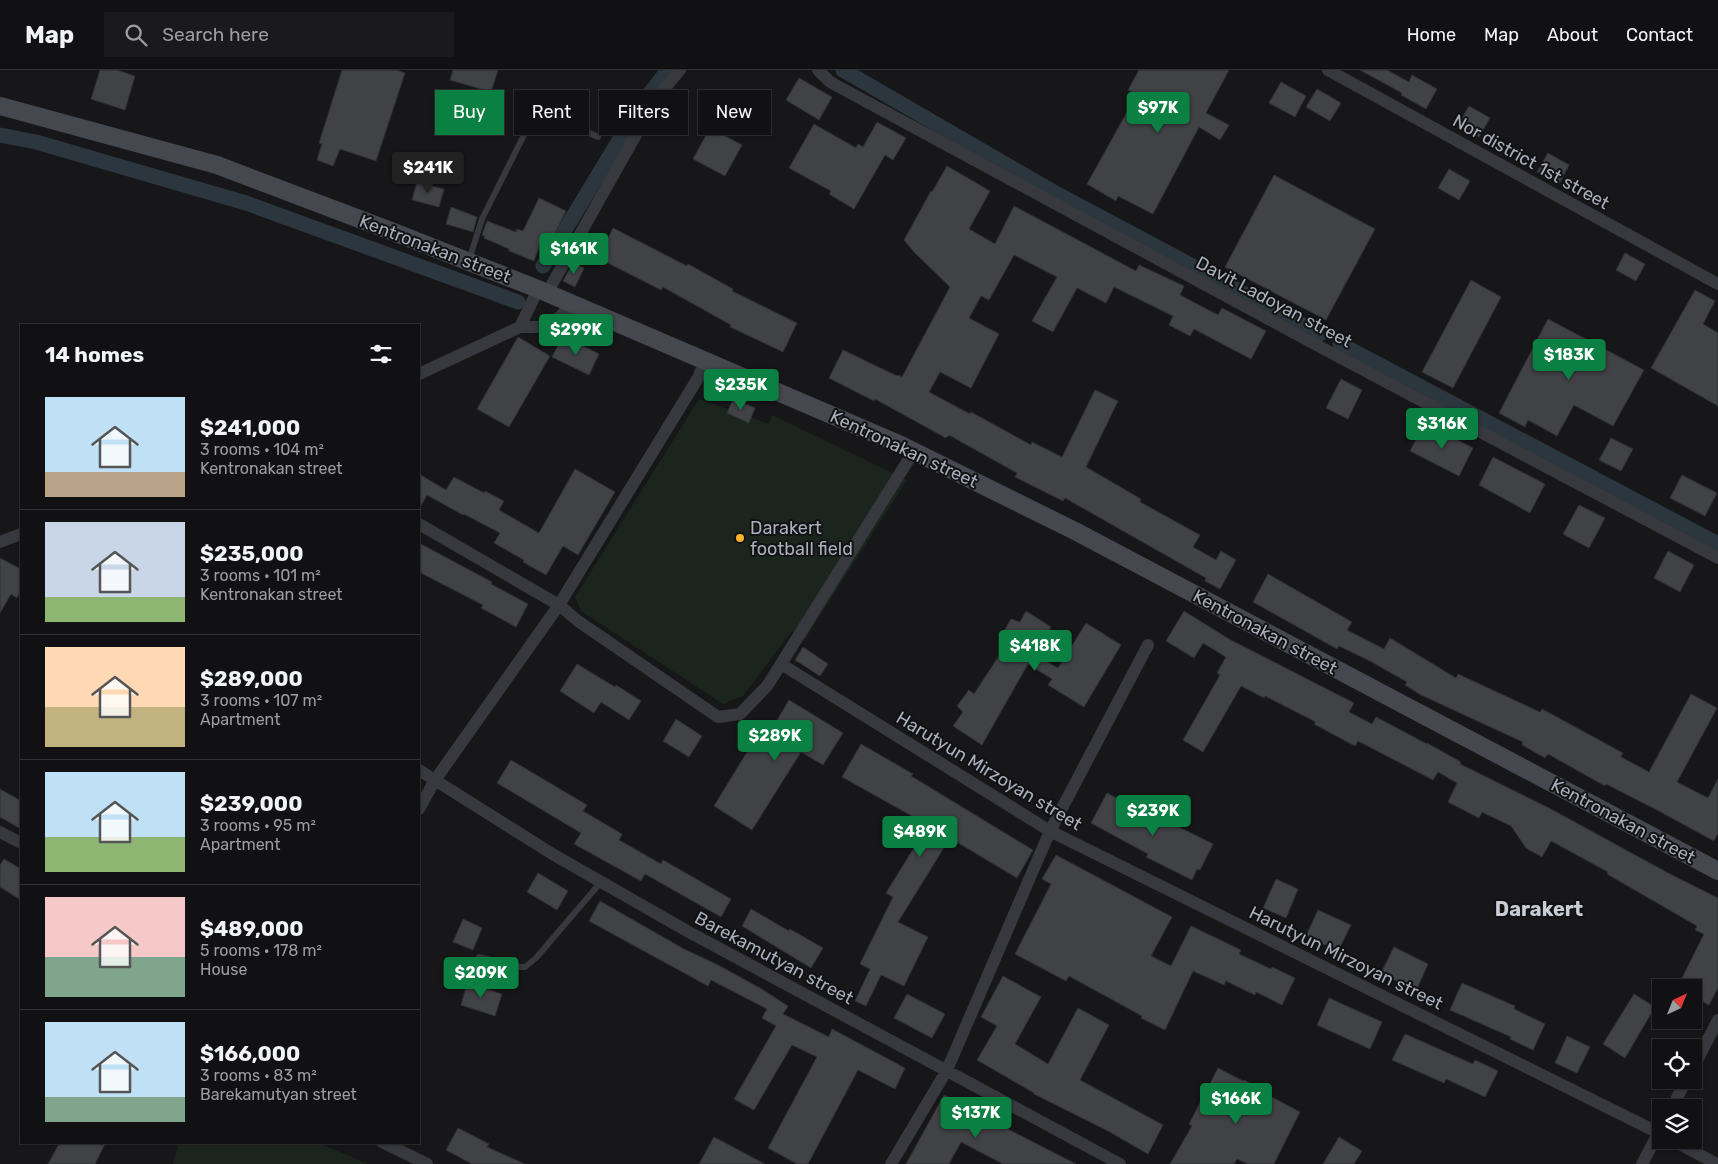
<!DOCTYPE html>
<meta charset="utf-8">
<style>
body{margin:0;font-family:Rubik,sans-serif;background:#1a1a1c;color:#f1f3f6;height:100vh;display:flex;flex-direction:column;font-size:19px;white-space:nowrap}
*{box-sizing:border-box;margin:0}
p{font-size:16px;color:#9c9da0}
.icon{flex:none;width:28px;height:28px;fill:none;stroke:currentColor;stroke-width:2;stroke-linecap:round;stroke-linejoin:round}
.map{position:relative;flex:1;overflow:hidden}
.drawer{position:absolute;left:20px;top:254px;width:400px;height:820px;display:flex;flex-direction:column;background:#111113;border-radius:0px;box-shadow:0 1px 4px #0004,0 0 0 1px #303133}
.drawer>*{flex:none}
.guide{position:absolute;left:435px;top:20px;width:475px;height:45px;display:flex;gap:10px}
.needle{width:32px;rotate:43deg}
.tools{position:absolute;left:1652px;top:909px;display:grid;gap:10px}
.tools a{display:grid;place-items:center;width:50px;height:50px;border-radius:0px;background:#111113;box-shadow:0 1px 4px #0004,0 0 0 1px #303133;font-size:25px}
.price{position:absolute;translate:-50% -42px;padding:0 11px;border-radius:5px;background:#0b8043;color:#fff;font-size:16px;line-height:32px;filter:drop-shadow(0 1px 2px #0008)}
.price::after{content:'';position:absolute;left:50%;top:30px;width:15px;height:11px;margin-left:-8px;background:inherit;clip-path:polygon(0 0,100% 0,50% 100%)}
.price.on{background:#222;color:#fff}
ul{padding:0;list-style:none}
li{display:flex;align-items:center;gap:15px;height:125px;padding:0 25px}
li+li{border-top:1px solid #303133}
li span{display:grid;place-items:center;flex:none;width:140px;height:100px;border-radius:0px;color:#555}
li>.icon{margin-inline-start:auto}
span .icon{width:60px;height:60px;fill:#fffc;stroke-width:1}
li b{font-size:21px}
h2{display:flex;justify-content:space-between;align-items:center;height:60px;padding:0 25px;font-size:21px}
.chip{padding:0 18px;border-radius:0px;background:#111113;box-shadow:0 1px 4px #0004,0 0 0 1px #303133;font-size:18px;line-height:45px}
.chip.on{background:#0b8043;color:#fff}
header{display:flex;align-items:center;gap:30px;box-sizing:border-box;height:70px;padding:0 25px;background:#111113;border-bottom:1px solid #303133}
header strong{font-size:24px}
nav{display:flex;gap:28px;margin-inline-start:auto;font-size:18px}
.search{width:350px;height:45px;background:#1a1a1c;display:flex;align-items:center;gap:12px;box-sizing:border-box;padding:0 18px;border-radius:0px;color:#9c9da0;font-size:19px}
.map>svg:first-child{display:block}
.green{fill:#1c251d}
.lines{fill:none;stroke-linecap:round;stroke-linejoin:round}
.canal{stroke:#2b363e;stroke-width:15}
.building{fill:#414246;stroke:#303135}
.service{stroke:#37393e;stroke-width:6}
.minor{stroke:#37393e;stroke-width:12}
.secondary{stroke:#45484f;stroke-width:18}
.poi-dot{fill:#ffb329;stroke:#121214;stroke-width:2}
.labels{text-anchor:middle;stroke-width:4;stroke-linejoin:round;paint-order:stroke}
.street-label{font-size:18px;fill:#a8aeba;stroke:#121214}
.poi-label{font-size:18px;fill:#a8aeba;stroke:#121214;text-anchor:start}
.quarter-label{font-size:20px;font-weight:bold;fill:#c9cdd6;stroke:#121214}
</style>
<header>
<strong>Map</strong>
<div class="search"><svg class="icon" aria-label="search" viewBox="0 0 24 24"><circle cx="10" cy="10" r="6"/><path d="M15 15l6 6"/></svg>Search here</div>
<nav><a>Home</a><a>Map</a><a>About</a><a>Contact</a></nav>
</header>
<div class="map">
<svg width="1718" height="1094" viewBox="0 0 1718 1094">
<rect width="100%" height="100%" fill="#171719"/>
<path class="green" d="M699 329 769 354 772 345 907 410 805 569 792 561 743 626 723 634 581 541 575 527Z
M179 1072 319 1073 368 1094H173Z"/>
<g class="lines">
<path class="canal" d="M843 0 1052 121 1320 264
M0 65 36 72 246 133 518 232
M543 196 640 36 668 0
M1340 274 1718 474"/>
</g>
<path class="building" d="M100 0H117L135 6 125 40 91 29Z
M342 0H396L405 3 376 91 340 79 333 96 317 90 322 74 319 73Z
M453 0H498L491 22 450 10Z
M1139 0H1229L1206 43 1229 55 1220 70 1199 57 1153 144 1118 126 1116 131 1087 114 1137 24 1128 20Z
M1360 0H1387L1409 12 1412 5 1437 19 1426 39 1401 25 1402 23Z
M799 8 832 27 819 50 786 30Z
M1281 12 1306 26 1295 47 1269 33Z
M1317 19 1341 33 1330 51 1306 37Z
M1469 36 1490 48 1479 67 1458 55Z
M877 52 906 68 893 90 885 85 854 139 829 124 831 121 789 98 814 54 856 78 858 74 863 77Z
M710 58 742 75 725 106 693 89Z
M1548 83 1569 95 1559 114 1537 102Z
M947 96 990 121 969 159 995 174 1014 136 1136 201 1139 195 1184 216 1180 225 1218 245 1222 238 1266 261 1251 289 1194 259 1190 266 1169 255 1173 246 1114 217 1106 233 1077 218 1053 262 1032 251 1057 207 1014 185 989 230 981 226 969 248 999 264 971 318 940 302 929 322 970 344 971 342 1031 375 1032 372 1062 387 1095 320 1118 331 1086 397 1141 429 1140 432 1200 465 1193 477 1216 490 1221 481 1236 490 1220 519 1205 511 1206 508 1065 428 1063 431 1015 407 1017 403 949 365 946 368 875 329 874 331 829 308 843 280 897 306 898 305 902 307 950 217 915 183 904 170 931 121 932 122Z
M1449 99 1470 111 1459 130 1438 118Z
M1274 105 1375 159 1326 250 1225 197Z
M417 112 444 119 439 137 412 130Z
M539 128 566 141 553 167 544 163 534 191 509 181V179L484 168 485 166 482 165 487 151 516 162 517 159 523 161Z
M451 137 477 147 473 162 446 154Z
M613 158 687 196 688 194 733 219 732 221 797 253 783 282 730 257 731 255 663 217 661 220 598 188Z
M1625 183 1645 194 1636 211 1616 200Z
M573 193 584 198 575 217 563 211Z
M1471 210 1501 227 1453 318 1422 302Z
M1695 220 1715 231 1703 254 1718 263V336L1651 298Z
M1548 249 1644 300 1613 356 1574 335 1557 366 1528 350 1525 357 1499 343Z
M563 266 599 284 589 305 552 287Z
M518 267 550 286 509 357 477 339Z
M1341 309 1362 320 1348 349 1326 338Z
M733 329 755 338 749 353 727 343Z
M1425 353 1473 378 1459 406 1410 381Z
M1611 368 1633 379 1621 401 1599 390Z
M1493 387 1545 414 1530 443 1479 415Z
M575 399 615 422 578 485 563 476 546 505 523 492 524 490 494 473 500 463 464 444 463 445 427 425 419 439V404L446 420 454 407 484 423 485 421 504 431 499 440 539 463Z
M1682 405 1717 423 1705 446 1670 428Z
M1579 435 1605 448 1589 478 1563 464Z
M419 473 492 512 491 514 528 534 516 557 481 538 483 535 419 502Z
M1668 481 1694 495 1680 522 1654 508Z
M0 488 21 499V521L17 528 11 524 0 543Z
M1268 504 1352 552 1347 560 1384 579 1390 568 1456 608 1458 604 1540 642 1542 639 1623 683 1621 687 1649 702 1691 624 1717 638 1677 712 1708 728 1718 709V763L1714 771 1655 739 1606 714 1605 716 1548 684 1545 688 1522 675 1523 672 1421 625 1405 615 1407 612 1370 591 1339 576 1337 579 1253 532Z
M1026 541 1051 557 1033 584 1058 598 1086 553 1121 575 1084 637 1048 615 1052 609 1028 594 982 675 953 656 963 642 957 636 969 620 974 624 1008 572 1001 566 1011 549 1020 552Z
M1184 541 1229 569 1354 633 1349 642 1372 654 1376 647 1427 674V673L1461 692 1460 694 1549 738 1668 803 1718 828V918L1709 935 1694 927V918H1677L1704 864 1695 860 1697 856 1607 804 1608 802 1551 771 1542 787 1526 778 1511 756 1482 742 1479 748 1448 732 1457 713 1438 702 1433 710 1358 671 1355 676 1314 654 1316 652 1265 626 1264 628 1241 616 1203 682 1183 670 1220 605 1217 603 1226 587 1203 573 1194 588 1166 571Z
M803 577 828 594 820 606 795 590Z
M577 594 615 617 616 615 641 631 629 650 601 632 594 643 560 621Z
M789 630 843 663 823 695 801 682 752 760 714 736 758 664 766 669Z
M676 649 702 666 689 687 663 671Z
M861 674 913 704 911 706 1033 780 1017 808 950 768 898 852 928 867 904 916 881 905 866 936 855 931 870 899 860 894 893 827 886 823 928 755 842 707Z
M511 690 587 735 583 741 622 764 619 770 661 794 663 790 731 829 721 847 645 804 641 811 574 774 581 763 497 713Z
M0 719 21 731V759L0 747Z
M1107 723 1163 753 1165 750 1213 774 1200 800 1197 799 1192 810 1146 787 1148 784 1091 753Z
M1056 785 1172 847 1151 886 1171 896 1191 856 1241 880 1239 884 1271 899 1272 897 1295 908 1282 935 1256 922 1255 925 1226 911 1224 915 1193 901 1165 960 1141 948 1142 946 1069 906 1066 911 1015 884 1051 814 1042 809Z
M4 789 21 799V830L0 817V795Z
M538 803 568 821 557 840 527 822Z
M1276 809 1298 819 1286 848 1263 838Z
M600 831 684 879 718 895 760 918 788 936 783 944 829 967 832 959 905 998 895 1019 858 1000 808 1094H797L768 1078 817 987 792 975 754 1040 734 1029 776 956 762 948 767 939 711 910 708 916 589 851Z
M751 839 789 861 790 859 823 878 811 898 742 856Z
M1318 840 1351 855 1338 881 1306 866Z
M463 849 482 858 473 880 453 872Z
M1394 877 1428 894 1416 921 1381 903Z
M1003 906 1041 927 1015 974 1048 994 1078 938 1109 955 1080 1010 1163 1055 1148 1084 1108 1061 1034 1024V1023L977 990 997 956 981 947Z
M467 913 502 924 495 946 461 935Z
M1462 913 1515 936 1514 939 1545 954 1533 980 1510 969 1511 967 1450 940Z
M907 924 945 944 932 968 894 948Z
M1634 924 1655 937 1625 988 1603 974Z
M1329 928 1382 952 1370 979 1317 955Z
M1405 964 1473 994 1475 990 1498 1001 1485 1027 1446 1009 1444 1013 1392 990Z
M1567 966 1590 977 1577 1003 1555 993Z
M1218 998 1243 1011 1244 1010 1267 1023 1266 1024 1300 1042 1274 1094H1248L1237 1089 1234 1094H1170L1192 1056 1189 1054Z
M944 1025 1003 1054 1002 1056 1076 1094H1003L961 1072 949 1094H906Z
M458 1058 489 1074 487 1077 525 1094H472L446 1080Z
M714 1067 765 1094H699Z
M1339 1067 1362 1081 1354 1094H1323Z
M60 1072H106L95 1094H48Z"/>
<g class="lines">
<path class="service" d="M469 190 482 149 523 67 536 44 543 42 598 67
M479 887 517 897H525L536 888 601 812"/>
<path class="minor" d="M818 0 830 12 1324 279 1718 488
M1328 0 1718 214
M547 223 656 29 680 0
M520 257 538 219
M419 304 520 257H539L554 252 572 235
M419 454 559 535 578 551 718 647 740 644 767 616 781 594 1050 761 1661 1064
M0 472 21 464
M781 594 914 381
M419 700 554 785 687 861 1120 1094
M419 739 435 710 559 535 698 308 705 291
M0 762 21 773
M1694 996 1718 950
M1672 1038 1686 1010
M1672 1070 1717 1094
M382 1072 427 1094
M891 1094 947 1000 1050 761 1148 575
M1642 1094 1661 1058"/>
<path class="secondary" d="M0 36 217 95 391 161 538 219 901 375 1075 461 1718 801"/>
</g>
<circle class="poi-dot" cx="740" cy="468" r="5"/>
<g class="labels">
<g class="street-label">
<text transform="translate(1531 92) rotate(29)" y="6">Nor district 1st street</text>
<text transform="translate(435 179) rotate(21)" y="6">Kentronakan street</text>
<text transform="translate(1274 232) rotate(28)" y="6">Davit Ladoyan street</text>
<text transform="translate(904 379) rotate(25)" y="6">Kentronakan street</text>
<text transform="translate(1265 562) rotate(28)" y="6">Kentronakan street</text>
<text transform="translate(989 701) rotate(31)" y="6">Harutyun Mirzoyan street</text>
<text transform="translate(1623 751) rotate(28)" y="6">Kentronakan street</text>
<text transform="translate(774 888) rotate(28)" y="6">Barekamutyan street</text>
<text transform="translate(1346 888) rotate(26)" y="6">Harutyun Mirzoyan street</text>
</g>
<g class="poi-label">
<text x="750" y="464">Darakert<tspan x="750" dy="21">football field</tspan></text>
</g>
<g class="quarter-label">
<text x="1539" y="846">Darakert</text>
</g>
</g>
</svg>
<div class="tools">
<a><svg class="needle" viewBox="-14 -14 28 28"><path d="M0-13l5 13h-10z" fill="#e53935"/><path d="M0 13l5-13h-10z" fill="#9c9da0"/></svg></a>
<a><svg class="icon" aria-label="locate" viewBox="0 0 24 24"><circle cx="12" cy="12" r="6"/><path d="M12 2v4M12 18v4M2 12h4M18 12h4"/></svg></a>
<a><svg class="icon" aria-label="layers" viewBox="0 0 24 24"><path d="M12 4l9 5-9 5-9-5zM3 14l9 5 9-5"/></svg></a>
</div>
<b class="price" style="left:1158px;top:64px">$97K</b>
<b class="price on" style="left:428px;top:124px">$241K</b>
<b class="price" style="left:574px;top:205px">$161K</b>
<b class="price" style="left:576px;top:286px">$299K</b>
<b class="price" style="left:1569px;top:311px">$183K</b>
<b class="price" style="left:741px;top:341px">$235K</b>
<b class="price" style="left:1442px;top:380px">$316K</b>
<b class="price" style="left:1035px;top:602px">$418K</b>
<b class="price" style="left:775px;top:692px">$289K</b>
<b class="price" style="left:1153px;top:767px">$239K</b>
<b class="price" style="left:920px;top:788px">$489K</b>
<b class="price" style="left:481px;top:929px">$209K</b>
<b class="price" style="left:1236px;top:1055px">$166K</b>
<b class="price" style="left:976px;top:1069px">$137K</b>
<div class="guide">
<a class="chip on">Buy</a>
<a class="chip">Rent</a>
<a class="chip">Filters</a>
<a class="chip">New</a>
</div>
<section class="drawer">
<h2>14 homes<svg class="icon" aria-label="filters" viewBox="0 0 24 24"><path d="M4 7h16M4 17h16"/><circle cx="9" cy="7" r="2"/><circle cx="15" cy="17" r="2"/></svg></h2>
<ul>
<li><span style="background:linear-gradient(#bfe0f5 75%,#b9a48a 0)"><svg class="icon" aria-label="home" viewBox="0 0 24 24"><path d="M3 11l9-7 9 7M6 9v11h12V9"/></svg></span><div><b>$241,000</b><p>3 rooms · 104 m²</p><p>Kentronakan street</p></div></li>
<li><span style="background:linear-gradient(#c9d6e8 75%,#8fb573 0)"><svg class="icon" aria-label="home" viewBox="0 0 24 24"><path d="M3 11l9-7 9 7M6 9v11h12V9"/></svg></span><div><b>$235,000</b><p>3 rooms · 101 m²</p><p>Kentronakan street</p></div></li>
<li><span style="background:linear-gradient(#ffd9b3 60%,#c2b280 0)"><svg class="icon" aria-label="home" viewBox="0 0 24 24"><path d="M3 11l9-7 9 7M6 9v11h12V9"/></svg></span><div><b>$289,000</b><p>3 rooms · 107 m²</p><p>Apartment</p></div></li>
<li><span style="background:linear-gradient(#bfe0f5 65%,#8fb573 0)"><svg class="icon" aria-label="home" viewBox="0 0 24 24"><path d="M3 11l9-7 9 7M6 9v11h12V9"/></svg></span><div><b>$239,000</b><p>3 rooms · 95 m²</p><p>Apartment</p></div></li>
<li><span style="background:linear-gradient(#f6c9c9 60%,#7fa58c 0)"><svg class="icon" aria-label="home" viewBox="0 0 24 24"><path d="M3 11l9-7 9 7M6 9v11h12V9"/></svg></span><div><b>$489,000</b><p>5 rooms · 178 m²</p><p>House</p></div></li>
<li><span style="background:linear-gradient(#bfe0f5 75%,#7fa58c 0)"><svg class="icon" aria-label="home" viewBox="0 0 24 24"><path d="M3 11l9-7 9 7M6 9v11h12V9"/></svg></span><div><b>$166,000</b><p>3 rooms · 83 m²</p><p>Barekamutyan street</p></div></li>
</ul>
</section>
</div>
